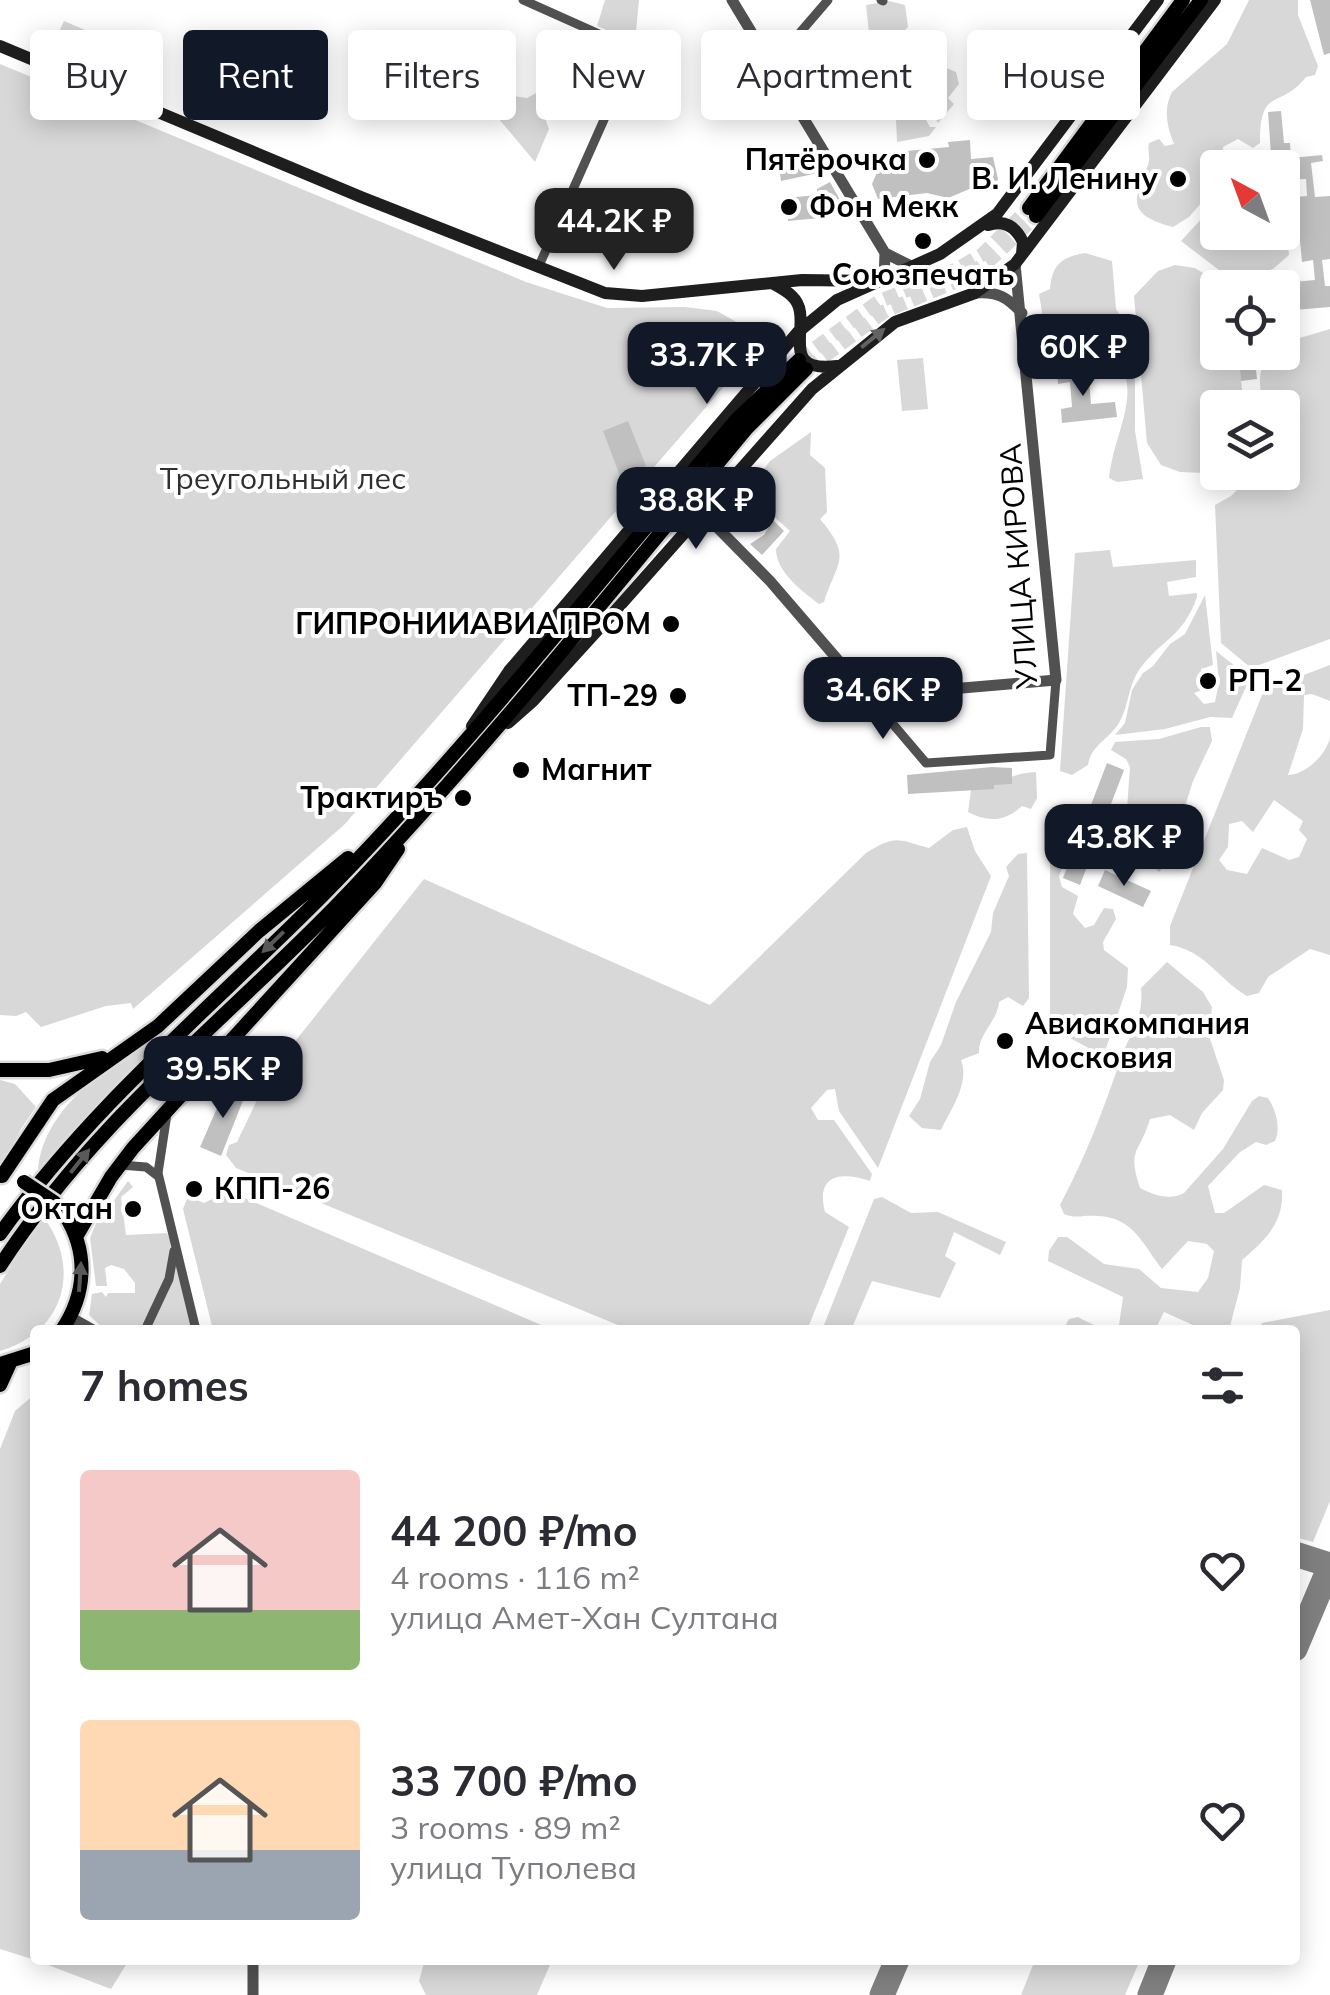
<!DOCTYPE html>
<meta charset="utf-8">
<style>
body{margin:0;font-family:Mulish,sans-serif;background:#f2f2f3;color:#2b2b33;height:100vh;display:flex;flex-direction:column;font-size:38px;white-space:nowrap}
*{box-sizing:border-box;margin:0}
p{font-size:32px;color:#7c7c81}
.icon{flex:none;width:55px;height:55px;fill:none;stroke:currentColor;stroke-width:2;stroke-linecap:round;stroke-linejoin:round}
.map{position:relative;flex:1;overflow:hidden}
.panel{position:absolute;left:30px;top:1325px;width:1270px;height:640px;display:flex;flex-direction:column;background:#fff;border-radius:10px;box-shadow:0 5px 25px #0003}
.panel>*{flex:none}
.guide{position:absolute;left:30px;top:30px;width:1270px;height:90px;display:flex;gap:20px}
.needle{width:65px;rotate:319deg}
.controls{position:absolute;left:1200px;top:150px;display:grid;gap:20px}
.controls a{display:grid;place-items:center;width:100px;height:100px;border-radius:10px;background:#fff;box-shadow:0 5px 25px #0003;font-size:50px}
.price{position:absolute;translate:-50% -85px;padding:0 22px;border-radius:20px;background:#111827;color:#fff;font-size:32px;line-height:65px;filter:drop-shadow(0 2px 5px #0008)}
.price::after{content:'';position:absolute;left:50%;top:60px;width:30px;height:22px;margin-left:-15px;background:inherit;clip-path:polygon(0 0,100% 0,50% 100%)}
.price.current{background:#222;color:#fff}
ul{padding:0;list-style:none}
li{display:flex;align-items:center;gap:30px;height:250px;padding:0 50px}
li span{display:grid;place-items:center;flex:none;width:280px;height:200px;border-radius:10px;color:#555}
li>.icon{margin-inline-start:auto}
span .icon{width:120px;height:120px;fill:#fffc;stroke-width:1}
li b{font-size:42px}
h2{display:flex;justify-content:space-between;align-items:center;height:120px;padding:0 50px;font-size:42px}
.chip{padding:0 35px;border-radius:10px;background:#fff;box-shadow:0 5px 25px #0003;font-size:35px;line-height:90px}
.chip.current{background:#111827;color:#fff}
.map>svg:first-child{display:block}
.green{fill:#d8d8d8;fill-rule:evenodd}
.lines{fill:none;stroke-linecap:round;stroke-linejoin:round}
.taxiway{stroke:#808080;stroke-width:25}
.building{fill:#c0c0c0}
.primary-tunnel{stroke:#d9d9d9;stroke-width:14;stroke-dasharray:14 7;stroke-linecap:butt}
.primary-casing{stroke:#dbdbdb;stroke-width:19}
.minor{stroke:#515151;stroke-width:9}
.tertiary{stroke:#515151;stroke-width:11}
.secondary{stroke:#1e1e1e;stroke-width:12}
.primary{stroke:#000;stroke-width:14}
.primary-bridge-casing{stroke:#dbdbdb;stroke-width:19;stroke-linecap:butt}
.primary-bridge{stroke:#000;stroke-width:14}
.oneway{fill:#626262}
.oneway2{fill:#595959}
.poi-dot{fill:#000;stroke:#fff;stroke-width:4}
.labels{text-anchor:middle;stroke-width:8;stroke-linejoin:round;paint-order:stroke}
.poi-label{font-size:30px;font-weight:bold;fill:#000;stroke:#fff;text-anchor:end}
.park-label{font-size:30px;fill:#2f2f2f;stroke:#fff}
.street-label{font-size:30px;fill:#000;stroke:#fff}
</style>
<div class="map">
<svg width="1330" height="1995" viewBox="0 0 1330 1995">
<rect width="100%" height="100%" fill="#fff"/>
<path class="green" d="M605 0H639L635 42 597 26Z
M1249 0H1298V15L1318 66 1315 75 1306 77C1279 111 1260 85 1260 143L1253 148 1238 139 1223 147 1217 185 1189 217 1173 227C1130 215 1131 204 1148 165 1151 158 1147 152 1149 143L1159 139 1165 146 1174 144C1167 127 1163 109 1172 92L1227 44Z
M889 1 905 5 908 27 902 33 908 72 915 71 914 60 916 68 928 67V60L956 72 959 84 948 98 954 104 938 123 933 114 925 118 930 127H936L929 136 897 142 895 96 876 98 866 5Z
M64 21 104 38 91 69 62 56 69 39 58 34Z
M571 38 612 56 597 87 567 75 566 50Z
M0 64 526 282 607 308 685 307 717 311 754 332 752 354 344 825 133 1009 131 1003 106 1006 41 1027 26 1012 16 1016 0 1015Z
M536 93 545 96 543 101 555 102 546 121 549 129 535 162 493 112 492 105 507 95 527 98Z
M1217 202 1218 232 1231 233 1234 244 1243 247 1253 235 1287 233 1289 255 1273 269 1232 280 1181 241Z
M1085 253 1112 261 1116 309 1126 324 1135 363V431L1143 479 1117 482 1109 478C1116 421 1149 391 1105 335L1049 350 1040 348 1036 340 1042 312 1039 294 1050 289C1052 265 1061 257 1085 253Z
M1175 265 1195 268 1222 285 1224 287 1218 288V352L1238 353 1244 407 1218 408 1217 467 1205 473 1180 472 1161 465 1147 443 1134 296 1158 271Z
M1330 329V639L1251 668 1221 643 1215 505 1231 496 1254 473 1282 472V408L1264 407C1259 386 1256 371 1271 353L1282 352 1283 343Z
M923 358 928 409 902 411 897 360Z
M811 432 810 455 825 468 827 512 820 519C853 558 837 561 824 602L819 604C802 591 776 572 776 549L790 531 772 515 754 527 730 507 740 500 770 461Z
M1110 550 1113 567 1196 560V577L1167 582 1169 596 1197 593V597C1182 639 1162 638 1139 670 1128 686 1129 705 1120 721 1111 739 1091 744 1088 765L1072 775 1060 771 1075 553Z
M1205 595 1213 665 1201 669 1202 690 1194 693 1204 704 1215 702 1219 683 1216 651 1250 678 1232 718 1210 717 1165 729 1115 735 1125 723 1132 690 1143 673 1153 666 1170 644 1185 634Z
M1330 665V701L1312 694 1304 695 1303 729 1288 775C1305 775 1326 755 1330 738V955L1310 949 1268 977 1259 993 1247 996C1218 979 1206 951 1170 945V926L1264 690ZM1274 800 1303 821 1299 830 1307 839 1299 857 1289 860 1262 848 1247 874 1227 870 1219 860 1228 847 1229 824 1242 821 1253 832Z
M1201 727H1210L1212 741 1193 781 1167 863 1159 872 1146 859 1147 831 1127 809 1130 767 1126 759 1111 750 1115 742 1159 739Z
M1036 772 1037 798 1031 809 1022 806C1006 821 988 823 968 812L971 790C997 789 1006 773 1036 772Z
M1066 819H1080L1059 876 1062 887 1078 896 1073 914 1085 928 1094 925 1104 908 1113 909 1116 919 1103 942 1104 950 1128 968 1127 987 1109 1040 1106 1048 1096 1052 1055 1030 1050 1021V834Z
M967 827 975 851 991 876 878 1168 839 1111 835 1089 827 1090 811 1108 818 1120H834L872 1174 870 1181C843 1172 815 1173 825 1212L849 1227 807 1330H630L236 1168 226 1155 229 1145 237 1142 270 1073 424 879 710 1005 866 853C897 834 897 840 929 848L953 830Z
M1027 853 1029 998 1023 1006 1008 997 999 1002C998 1021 978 1033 979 1053L961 1060C970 1083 951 1109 941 1130L922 1128 909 1116 920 1099 930 1062 941 1045 956 1002 991 932 993 913 1009 876 1006 867 1018 854Z
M1167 962 1203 992 1212 1007 1209 1036 1224 1080 1223 1090 1202 1113 1194 1130 1170 1115 1150 1119C1139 1156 1127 1147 1140 1188 1154 1195 1169 1201 1184 1193L1223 1149 1252 1101 1259 1096 1268 1098C1276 1110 1281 1128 1275 1141L1266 1145 1256 1142 1240 1152 1208 1186 1215 1213H1224L1264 1185 1282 1190C1284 1223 1265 1240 1242 1260L1240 1288 1229 1330H1204L1164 1312 1155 1330H1063L1069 1319 1078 1317C1091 1324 1105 1332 1119 1325L1123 1297 1048 1261 1049 1251 1058 1237H1067L1104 1264 1139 1269 1161 1288 1198 1292 1208 1278 1214 1251 1207 1244 1188 1241 1162 1269C1143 1245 1133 1216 1096 1216 1084 1215 1075 1219 1064 1214L1060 1205C1085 1158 1103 1111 1120 1061 1129 1034 1144 1019 1141 988Z
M172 1025 38 1170C44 1101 121 1059 172 1025Z
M0 1080 15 1084 36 1107 21 1129 6 1161 0 1164Z
M128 1181 133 1187 121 1197 126 1235 167 1233C182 1260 152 1306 139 1330H105L89 1315 92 1294 102 1292 106 1297 108 1293H135V1283L124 1269 111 1265 105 1268 107 1286H96L90 1238 99 1216 102 1217Z
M228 1191 553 1330H213L183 1209 188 1196 204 1203Z
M882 1197 911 1213 938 1212 1006 1242 1000 1255 954 1232 945 1256 956 1263 940 1298 872 1281 851 1330H822L874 1199Z
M43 1216C83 1270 63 1333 0 1351V1284Z
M176 1259 192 1330H147L167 1294Z
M1330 1310V1501L1313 1542 1295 1537V1330H1259L1262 1323Z
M35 1394V1960L0 1949V1449L15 1411Z
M35 1960H129L111 1989Z
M425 1960H552L537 1995H426L419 1981Z
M1035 1960H1140L1125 1995H1021Z"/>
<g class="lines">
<path class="taxiway" d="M1295 1554 1330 1565
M1295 1649 1330 1566
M882 1995 897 1960
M1150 1995 1164 1960"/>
</g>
<path class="building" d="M1310 0H1330V53L1324 55Z
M1281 111 1284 143H1290L1291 158 1322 155 1323 161 1311 163 1315 197 1330 196V259L1322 260 1325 286H1330V307L1282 311V283L1315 280 1313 260 1302 262 1296 197 1307 196 1306 179 1282 180V168H1272L1268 112Z
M970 140 971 159 993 157 998 179 995 188H972L948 198 927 193 878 199 872 184 878 170 897 168 895 152 949 147 948 142Z
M811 155 818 173 781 181 778 159Z
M830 182 845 209 831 217 788 221 786 198 817 195V189Z
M1238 352H1254L1257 379 1241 381Z
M1088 368 1091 404 1115 402 1117 417 1062 423 1061 409 1072 407 1070 382 1058 384 1057 372Z
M628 421 646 466 620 476 603 431Z
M773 520 784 531 762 555 750 544 764 535Z
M1107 763 1124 770 1080 885 1063 878Z
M992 767 1012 768V784L994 785V789L908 794 907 775Z
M1105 870 1151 891 1143 907 1098 886Z
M227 1085 246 1093 221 1156 200 1147Z"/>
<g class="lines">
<path class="primary-tunnel" d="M799 360 878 302 957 269 983 254 1029 208
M807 369 885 311 962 279 988 262 1036 216"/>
<defs>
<path id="primary" d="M1029 208 1183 0
M1036 216 1201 0
M0 1070H49L102 1058
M2 1176 53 1100 158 1026 259 931 348 858
M0 1234C92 1105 213 1006 324 894 471 745 601 578 737 419L799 360
M76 1237 111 1177 133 1148 375 883 398 849
M0 1266C94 1121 218 1027 336 906 481 755 613 589 747 428L806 369
M62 1330C86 1294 89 1253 65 1215
M0 1364 35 1353
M0 1385 10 1363"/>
</defs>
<use href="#primary" class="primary-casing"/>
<path class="minor" d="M523 0 635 50 538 268
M881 0 883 1
M773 64 828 0
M869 696 926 763 1050 755 1056 680
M167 1114 158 1173 196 1330
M120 1165 146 1167 159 1177
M145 1330 169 1279 174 1251"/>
<path class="tertiary" d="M732 0 879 243 885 253 884 281
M885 253 911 266
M975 293C997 291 1007 297 1022 313
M703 513 770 581 869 696 1056 680 1015 264
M70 1317 93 1330
M253 1960V1995"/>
<path class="secondary" d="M0 46 361 197 605 293 642 296 802 280 877 281
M988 225C1005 219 1016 227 1023 242L1022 254
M772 283C784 290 798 296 800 312 804 339 785 372 837 366
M508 723 533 701 616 610 812 389 895 322 975 293 1015 264 1215 0
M472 726 509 671 798 332 837 300 940 254 997 214 1158 0"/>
<use href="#primary" class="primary"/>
<defs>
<path id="primary-bridge" d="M24 1182 54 1202 65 1215"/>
</defs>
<use href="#primary-bridge" class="primary-bridge-casing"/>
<use href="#primary-bridge" class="primary-bridge"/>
</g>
<defs><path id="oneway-solid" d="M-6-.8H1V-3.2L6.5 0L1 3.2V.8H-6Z" transform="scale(2.5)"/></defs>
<use class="oneway" href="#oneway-solid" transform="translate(873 338) rotate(-39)"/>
<g class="oneway2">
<use href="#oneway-solid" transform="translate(273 942) rotate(136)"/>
<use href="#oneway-solid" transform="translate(80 1161) rotate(-51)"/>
<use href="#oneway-solid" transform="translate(80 1277) rotate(-86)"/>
</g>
<g class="poi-dot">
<circle cx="927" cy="160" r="10"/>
<circle cx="1178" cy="179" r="10"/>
<circle cx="789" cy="207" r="10"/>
<circle cx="923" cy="241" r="10"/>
<circle cx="671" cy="624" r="10"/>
<circle cx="1208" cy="681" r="10"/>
<circle cx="678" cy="696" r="10"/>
<circle cx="521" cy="770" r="10"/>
<circle cx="463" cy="798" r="10"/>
<circle cx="1005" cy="1041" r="10"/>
<circle cx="194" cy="1189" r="10"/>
<circle cx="133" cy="1209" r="10"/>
</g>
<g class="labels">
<g class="poi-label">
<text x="907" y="170">Пятёрочка</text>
<text x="1158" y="189">В. И. Ленину</text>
<text x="809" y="217" text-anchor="start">Фон Мекк</text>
<text x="923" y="285" text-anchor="middle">Союзпечать</text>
<text x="651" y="634">ГИПРОНИИАВИАПРОМ</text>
<text x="1228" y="691" text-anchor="start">РП-2</text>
<text x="658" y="706">ТП-29</text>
<text x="541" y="780" text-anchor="start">Магнит</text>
<text x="443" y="808">Трактиръ</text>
<text x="1025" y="1034" text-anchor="start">Авиакомпания<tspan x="1025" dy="34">Московия</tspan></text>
<text x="214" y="1199" text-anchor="start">КПП-26</text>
<text x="113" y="1219">Октан</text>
</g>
<g class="park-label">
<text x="283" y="489">Треугольный лес</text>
</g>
<g class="street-label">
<text transform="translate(1019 566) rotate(-94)" y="10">УЛИЦА КИРОВА</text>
</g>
</g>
</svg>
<div class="controls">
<a><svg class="needle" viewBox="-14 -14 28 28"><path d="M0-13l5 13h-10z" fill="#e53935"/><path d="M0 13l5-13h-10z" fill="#7c7c81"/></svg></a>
<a><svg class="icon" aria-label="locate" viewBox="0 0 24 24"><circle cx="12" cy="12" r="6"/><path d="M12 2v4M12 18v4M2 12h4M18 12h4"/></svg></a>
<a><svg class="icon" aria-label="layers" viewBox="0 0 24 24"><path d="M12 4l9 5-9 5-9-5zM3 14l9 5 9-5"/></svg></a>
</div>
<b class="price current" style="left:614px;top:273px">44.2K ₽</b>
<b class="price" style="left:1083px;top:399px">60K ₽</b>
<b class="price" style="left:707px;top:407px">33.7K ₽</b>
<b class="price" style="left:696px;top:552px">38.8K ₽</b>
<b class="price" style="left:883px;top:742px">34.6K ₽</b>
<b class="price" style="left:1124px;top:889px">43.8K ₽</b>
<b class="price" style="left:223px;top:1121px">39.5K ₽</b>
<div class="guide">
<a class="chip">Buy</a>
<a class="chip current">Rent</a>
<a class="chip">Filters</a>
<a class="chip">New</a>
<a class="chip">Apartment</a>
<a class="chip">House</a>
</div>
<section class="panel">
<h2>7 homes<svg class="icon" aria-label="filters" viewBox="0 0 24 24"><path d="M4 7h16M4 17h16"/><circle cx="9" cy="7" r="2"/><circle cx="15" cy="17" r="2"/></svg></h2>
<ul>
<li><span style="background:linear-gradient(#f6c9c9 70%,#8fb573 0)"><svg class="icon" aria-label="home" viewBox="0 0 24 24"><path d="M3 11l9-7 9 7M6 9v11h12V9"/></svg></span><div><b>44 200 ₽/mo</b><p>4 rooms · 116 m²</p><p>улица Амет-Хан Султана</p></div><svg class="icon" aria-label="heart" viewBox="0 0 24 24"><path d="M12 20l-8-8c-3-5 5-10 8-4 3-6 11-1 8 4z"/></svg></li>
<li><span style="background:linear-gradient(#ffd9b3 65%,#9aa5b1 0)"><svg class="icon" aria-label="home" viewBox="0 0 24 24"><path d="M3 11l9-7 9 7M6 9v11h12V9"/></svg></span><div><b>33 700 ₽/mo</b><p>3 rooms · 89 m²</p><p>улица Туполева</p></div><svg class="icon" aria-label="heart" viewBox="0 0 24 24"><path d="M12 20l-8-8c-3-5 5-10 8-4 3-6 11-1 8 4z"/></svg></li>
</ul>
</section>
</div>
